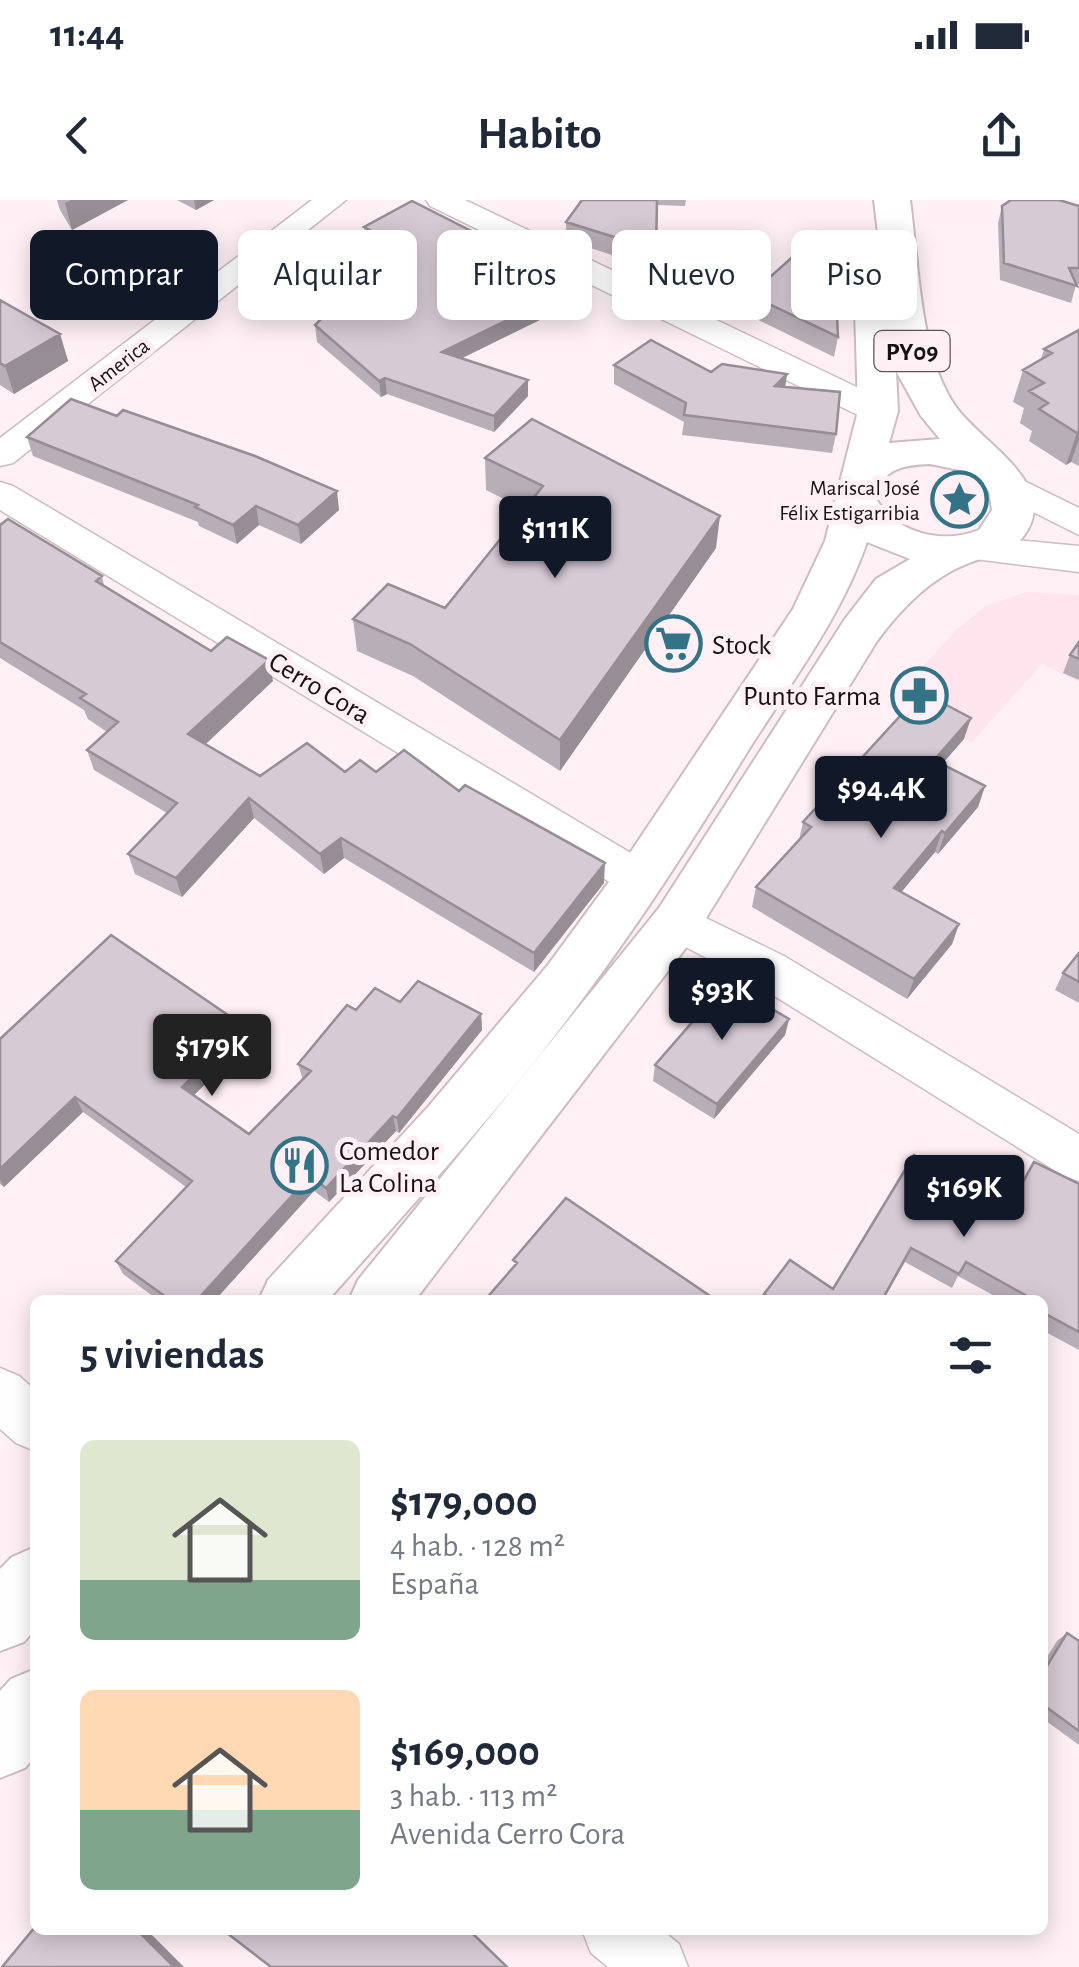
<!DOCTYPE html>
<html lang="es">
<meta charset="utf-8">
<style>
body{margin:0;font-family:"Alegreya Sans",sans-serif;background:#f6f6f7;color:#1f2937;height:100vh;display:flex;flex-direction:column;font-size:38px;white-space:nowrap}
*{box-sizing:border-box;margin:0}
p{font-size:32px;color:#747a83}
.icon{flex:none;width:55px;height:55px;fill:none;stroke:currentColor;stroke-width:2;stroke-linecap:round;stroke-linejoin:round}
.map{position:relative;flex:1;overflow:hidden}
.panel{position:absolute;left:30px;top:1095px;width:1018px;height:640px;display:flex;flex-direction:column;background:#fff;border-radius:15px;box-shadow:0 5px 25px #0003}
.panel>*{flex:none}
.top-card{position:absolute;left:30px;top:30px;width:1020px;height:90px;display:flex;gap:20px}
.price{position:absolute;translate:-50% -85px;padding:0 22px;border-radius:10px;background:#111827;color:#fff;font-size:32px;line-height:65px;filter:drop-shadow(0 2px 5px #0008)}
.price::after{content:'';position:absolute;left:50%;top:60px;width:30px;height:22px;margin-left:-15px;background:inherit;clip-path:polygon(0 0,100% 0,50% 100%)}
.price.active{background:#222;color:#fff}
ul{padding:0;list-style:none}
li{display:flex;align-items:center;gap:30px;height:250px;padding:0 50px}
li span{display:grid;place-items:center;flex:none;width:280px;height:200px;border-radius:15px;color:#555}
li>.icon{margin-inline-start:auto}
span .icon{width:120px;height:120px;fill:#fffc;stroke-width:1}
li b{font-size:42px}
h2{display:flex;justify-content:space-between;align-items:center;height:120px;padding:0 50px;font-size:42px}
.pill{padding:0 35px;border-radius:15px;background:#fff;box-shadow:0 5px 25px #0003;font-size:35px;line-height:90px}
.pill.active{background:#111827;color:#fff}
.status{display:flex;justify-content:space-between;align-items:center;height:70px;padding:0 50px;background:#fff;direction:ltr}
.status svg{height:28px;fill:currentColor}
header{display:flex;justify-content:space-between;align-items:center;height:130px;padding:0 50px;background:#fff;font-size:45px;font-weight:700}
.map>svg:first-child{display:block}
.built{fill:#fee4ec}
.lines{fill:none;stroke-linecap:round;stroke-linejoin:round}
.street-casing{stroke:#cdbcc1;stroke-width:3}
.highway-casing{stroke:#cdbcc1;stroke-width:4}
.street{fill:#fff;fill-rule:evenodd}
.highway{fill:#fff;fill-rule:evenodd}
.wall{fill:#b8aeb7}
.shaded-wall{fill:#968d95}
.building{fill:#d6cad5;stroke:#968d95;stroke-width:2.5}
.labels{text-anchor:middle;stroke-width:10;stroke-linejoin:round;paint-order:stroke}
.far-street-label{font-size:22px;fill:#171113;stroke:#fef0f5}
.far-poi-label{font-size:22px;fill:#171113;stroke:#fef0f5;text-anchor:end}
.shield{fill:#fef0f5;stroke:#5c5457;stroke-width:2.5}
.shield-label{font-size:25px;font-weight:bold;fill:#171113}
.poi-label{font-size:28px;fill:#171113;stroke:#fef0f5;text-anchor:start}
.street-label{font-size:28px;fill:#171113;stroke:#fef0f5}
</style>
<div class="status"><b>11:44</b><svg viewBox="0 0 49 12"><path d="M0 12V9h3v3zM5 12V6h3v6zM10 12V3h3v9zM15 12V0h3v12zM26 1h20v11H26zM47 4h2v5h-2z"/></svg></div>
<header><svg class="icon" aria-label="back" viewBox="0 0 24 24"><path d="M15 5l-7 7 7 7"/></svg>Habito<svg class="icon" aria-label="share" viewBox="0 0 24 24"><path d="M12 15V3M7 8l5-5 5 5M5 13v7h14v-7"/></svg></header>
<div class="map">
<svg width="1079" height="1767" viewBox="0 0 1079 1767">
<rect width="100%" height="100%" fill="#fef0f5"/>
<path class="built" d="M1026 392 1079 395V482L1042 464 972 542 887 506 956 430 986 406Z"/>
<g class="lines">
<defs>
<path id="street" d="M312 0H346L13 263 0 266V238Z
M426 0H465L890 203 895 211 890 219 878 222 866 219 430 6Z
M1006 272 1079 308V335L993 292 988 284 993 276Z
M0 282 13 286 656 668 663 680 656 692 641 697 626 692 0 310Z
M972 336 1079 346V372L959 357 953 348 959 339Z
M677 704 784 756 1079 934V981L1062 975 752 782 661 734 655 722 661 710Z
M0 1168 19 1176 35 1190V1251L16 1243 0 1229Z
M582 1730H662L679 1744 688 1767H608L591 1753Z"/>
<path id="highway" d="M874 0H910C919 65 919 154 956 207 981 243 1063 285 1023 337 1008 355 989 355 969 363 930 378 901 409 877 441L695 736 415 1100H349L358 1080 659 708 845 419 876 379 910 359 867 342C841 417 793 480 751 546 699 630 646 714 587 793 508 901 417 1000 328 1100H259L268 1080 428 907 548 765 628 656 793 409 825 341 858 211 855 108 861 100 874 97 886 100ZM896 171 921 216 940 239 889 243 898 211ZM930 264 964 271 989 291 992 310 979 330C941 345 895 333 875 297 883 268 904 265 930 264Z
M35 1347V1429L24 1442 0 1451V1369L12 1357Z
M35 1469V1556L25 1568 0 1578V1491L11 1479Z"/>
</defs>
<use href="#street" class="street-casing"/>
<use href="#highway" class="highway-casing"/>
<use href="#street" class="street"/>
<use href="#highway" class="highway"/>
</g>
<path class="wall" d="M57 0H128L72 30 60 10Z
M177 0H214L196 10Z
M573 0H686L685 6 657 5 655 69 566 40V22L582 0Z
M1002 6H1079V85H1076L1071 103 1000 80 998 23Z
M364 27 556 112 462 158 528 196 494 232 387 194 381 197 317 142 315 125 386 54 365 43Z
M750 95 838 137 834 157 748 115Z
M0 100 60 134 68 161 14 194 0 185Z
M1079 130V266L1071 262 1066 265 1029 241 1032 231 1020 223 1024 208 1013 202 1023 170 1041 159 1044 149Z
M614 165 711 172 787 174 785 187 836 234 832 253 682 235 684 222 614 184Z
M27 237 339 310 301 344 259 325 237 344 199 326 198 322 33 256Z
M485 258 716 348 560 571 413 476 357 451 353 419 445 408 524 309 486 290Z
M0 325 102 376 104 385 211 451 273 481 205 544 260 576 376 572 459 591 604 683 534 772 344 658 324 674 254 618 182 697 135 674 128 654 167 613 94 570 87 550 107 532 88 519 84 510 0 458Z
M1079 442V480L1063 473 1070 455Z
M964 539 942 564 985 586 978 607 938 654 935 652 901 692 959 724 952 744 907 799 752 707 756 687 799 640 803 622Z
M1079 753V803L1055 790 1063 773Z
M400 802 481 814 482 830 399 933 396 931 329 1002 314 991 215 1100H158L123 1074 116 1061 186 987 83 912 4 987 0 984V839L248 842 194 895 249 934 303 880 298 864 356 810Z
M789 819 785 835 714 919 653 881 655 865Z
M914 955 1010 1005 1079 984V1150L1042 1130V1100H1002L958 1076 952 1088 905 1062 883 1100H762L764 1094 833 1089Z
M1067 1433 1079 1441V1545L1042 1518V1465L1057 1441Z"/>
<path class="shaded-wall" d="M71 0H128L72 30 65 3Z
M194 0H214L196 10Z
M556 96V112L442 168V152Z
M60 134 68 161 14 194 5 166Z
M787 174 784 193 775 186Z
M385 178 387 194 381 197 379 181Z
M528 180V196L494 232V216Z
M1079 232V239L1071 262 1066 265 1077 233Z
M337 291 339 310 301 344 298 325Z
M256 306 259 325 237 344 233 325Z
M720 316 716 348 560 571V540Z
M269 460 273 481 194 555 188 534Z
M971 518 964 539 927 581 934 560Z
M985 586 978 607 938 654 945 633Z
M249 598 254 618 182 697 176 678Z
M942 631 935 652 888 708 894 688Z
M341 638 344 658 324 674 320 654Z
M605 663 604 683 534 772V753Z
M959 724 952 744 907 799 914 779Z
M481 814 482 830 399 933 397 918Z
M789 819 785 835 714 919 717 904Z
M244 826 248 842 187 902 182 887Z
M75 897 83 912 4 987 0 980V969Z
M393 916 396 931 329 1002 326 988Z
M310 976 314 991 215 1100H197Z
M137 1730H147L184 1767H174Z"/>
<path class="building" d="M582 0H657L656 50 566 22Z
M1011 0H1059L1079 6V68H1069L1077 86 1004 63 1002 6Z
M412 1 556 74V96L442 152 528 180 494 216 385 178 379 181 315 125 396 44 364 27Z
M807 44 834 57 838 137 750 95Z
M0 100 60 134 5 166 0 163Z
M1079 130V232L1077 233 1039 209 1048 203 1029 191 1044 183 1023 170 1052 153 1044 149Z
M651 140 711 172 722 164 787 174 775 186 840 192 836 234 684 215 686 203 614 165Z
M71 199 117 216 123 210 255 256 337 291 298 325 256 306 233 325 195 307 198 305 27 237Z
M532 219 720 316 560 540 410 444 353 419 388 384 445 408 543 286 485 258Z
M8 319 102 376 96 381 211 451 227 437 269 460 188 534 260 576 307 543 345 572 360 560 376 572 404 550 459 591 465 585 605 663 534 753 341 638 320 654 249 598 176 678 128 654 177 603 87 550 118 522 80 498 86 494 0 442V325Z
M1079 442V459L1070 455Z
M922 492 971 518 934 560 985 586 945 633 942 631 894 688 959 724 914 779 756 687 811 627 803 622Z
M111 735 244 826 182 887 249 934 311 871 298 864 347 805 356 810 375 788 400 802 418 781 481 814 397 918 393 916 326 988 310 976 197 1100H170L116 1061 192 981 75 897 0 969V839Z
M1079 753V782L1063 773Z
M727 782 789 819 717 904 655 865Z
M914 955 1010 1005 1034 962 1079 984V1132L1042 1112V1100H1034L966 1062 959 1074 911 1048 882 1100H773L764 1094 790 1060 833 1089Z
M566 998 716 1100H485L517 1063 513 1060Z
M1067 1433 1079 1441V1531L1042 1504V1474Z
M35 1727V1730H137L174 1767H2Z
M223 1730H469L507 1767H271Z"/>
<defs>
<symbol id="sight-ring" viewBox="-11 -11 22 22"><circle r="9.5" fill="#fef0f5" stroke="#337387" stroke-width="1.5"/><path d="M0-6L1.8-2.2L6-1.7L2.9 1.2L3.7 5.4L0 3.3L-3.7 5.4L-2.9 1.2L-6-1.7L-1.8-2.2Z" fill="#337387"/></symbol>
<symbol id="supermarket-ring" viewBox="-11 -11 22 22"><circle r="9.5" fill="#fef0f5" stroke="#337387" stroke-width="1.5"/><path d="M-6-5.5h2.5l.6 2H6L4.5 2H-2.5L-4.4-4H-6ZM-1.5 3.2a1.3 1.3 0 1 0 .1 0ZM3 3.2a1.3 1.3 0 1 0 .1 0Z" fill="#337387"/></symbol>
<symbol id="pharmacy-ring" viewBox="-11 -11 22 22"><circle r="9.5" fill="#fef0f5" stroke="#337387" stroke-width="1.5"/><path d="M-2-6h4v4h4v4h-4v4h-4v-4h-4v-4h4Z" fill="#337387"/></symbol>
<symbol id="restaurant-ring" viewBox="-11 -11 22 22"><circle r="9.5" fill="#fef0f5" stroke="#337387" stroke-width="1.5"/><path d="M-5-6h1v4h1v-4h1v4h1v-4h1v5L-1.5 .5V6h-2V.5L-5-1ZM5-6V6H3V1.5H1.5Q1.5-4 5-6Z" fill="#337387"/></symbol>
</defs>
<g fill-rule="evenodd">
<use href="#sight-ring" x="928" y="268" width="63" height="63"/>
<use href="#supermarket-ring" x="642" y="412" width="63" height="63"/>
<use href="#pharmacy-ring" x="888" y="464" width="63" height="63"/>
<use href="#restaurant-ring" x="268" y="934" width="63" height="63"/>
</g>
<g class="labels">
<g class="far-street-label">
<text transform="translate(118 164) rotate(-38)" y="8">America</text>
</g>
<g class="far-poi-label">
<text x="920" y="295">Mariscal José<tspan x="920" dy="25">Félix Estigarribia</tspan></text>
</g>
<rect class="shield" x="874.5" y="131" width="75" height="40" rx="8"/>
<g class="shield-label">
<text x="912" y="160">PY09</text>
</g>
<g class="poi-label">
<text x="712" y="454">Stock</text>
<text x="881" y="505" text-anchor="end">Punto Farma</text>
<text x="339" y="960">Comedor<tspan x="339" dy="32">La Colina</tspan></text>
</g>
<g class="street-label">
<text transform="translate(320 487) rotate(31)" y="10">Cerro Cora</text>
</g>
</g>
</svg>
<b class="price" style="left:555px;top:381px">$111K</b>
<b class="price" style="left:881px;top:641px">$94.4K</b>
<b class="price" style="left:722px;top:843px">$93K</b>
<b class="price active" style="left:212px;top:899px">$179K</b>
<b class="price" style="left:964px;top:1040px">$169K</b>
<div class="top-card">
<a class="pill active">Comprar</a>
<a class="pill">Alquilar</a>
<a class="pill">Filtros</a>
<a class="pill">Nuevo</a>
<a class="pill">Piso</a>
</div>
<section class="panel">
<h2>5 viviendas<svg class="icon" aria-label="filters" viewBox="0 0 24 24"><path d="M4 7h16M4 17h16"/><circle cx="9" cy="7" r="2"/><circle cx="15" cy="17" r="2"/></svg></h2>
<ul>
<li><span style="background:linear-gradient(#dfe7d0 70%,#7fa58c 0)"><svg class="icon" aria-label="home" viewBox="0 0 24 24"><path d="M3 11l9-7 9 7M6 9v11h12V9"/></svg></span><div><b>$179,000</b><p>4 hab. · 128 m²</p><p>España</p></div></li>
<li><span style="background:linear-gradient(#ffd9b3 60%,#7fa58c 0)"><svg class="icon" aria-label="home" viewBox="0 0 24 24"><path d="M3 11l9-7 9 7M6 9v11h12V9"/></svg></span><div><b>$169,000</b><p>3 hab. · 113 m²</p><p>Avenida Cerro Cora</p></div></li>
</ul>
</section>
</div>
